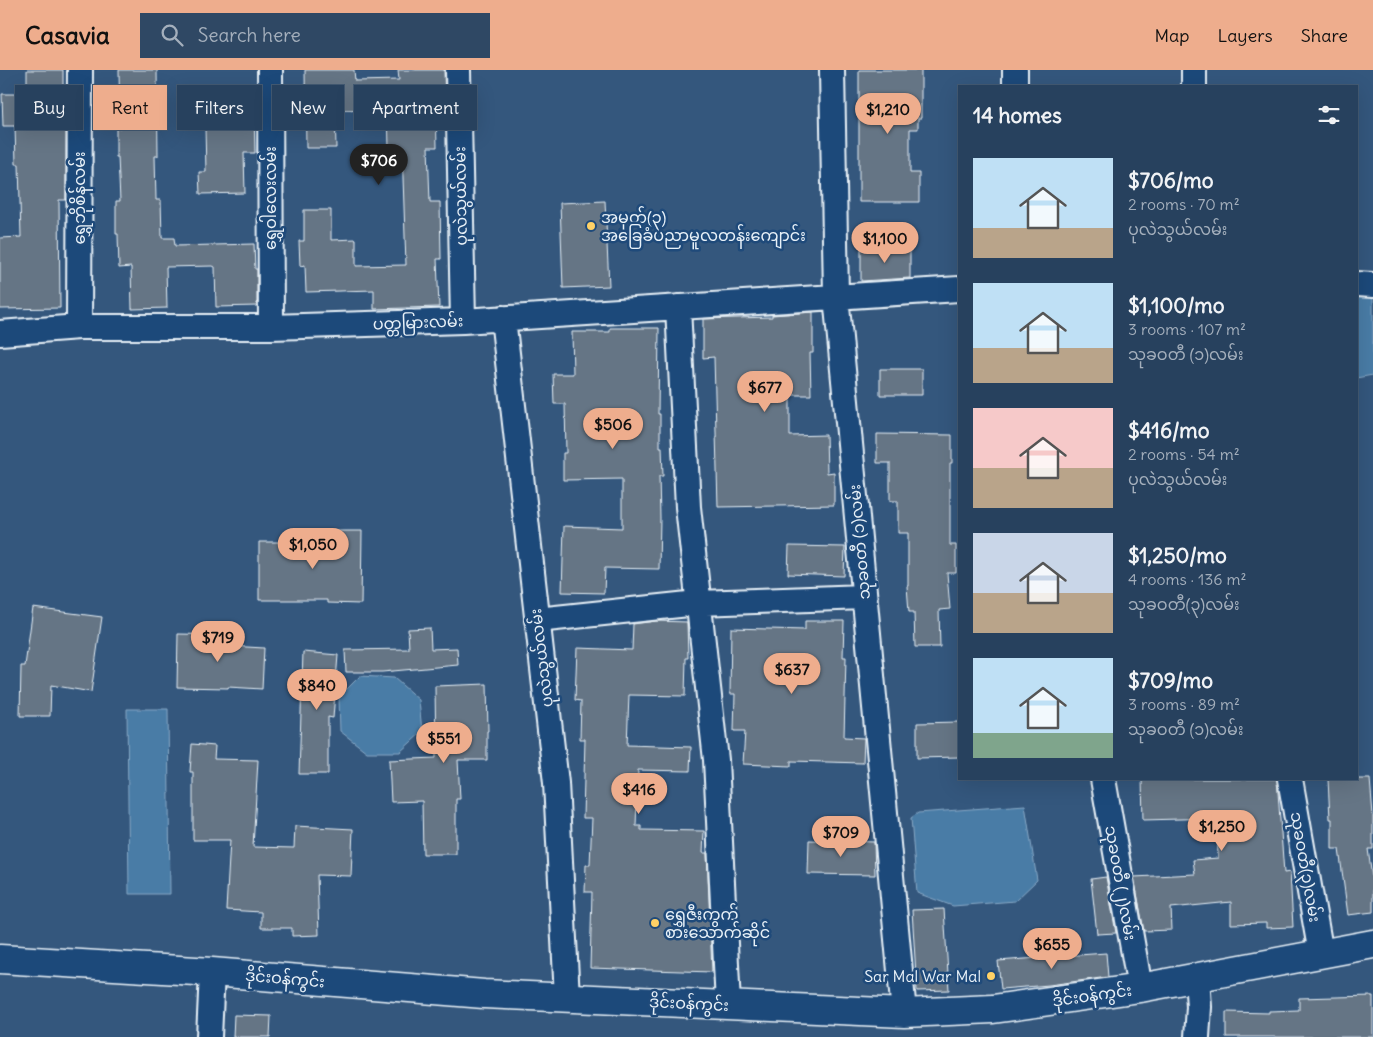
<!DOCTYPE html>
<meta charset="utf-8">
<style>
body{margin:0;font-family:Delius,"Noto Sans Myanmar",sans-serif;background:#2f4864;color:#f1f3f6;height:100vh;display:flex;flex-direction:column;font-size:19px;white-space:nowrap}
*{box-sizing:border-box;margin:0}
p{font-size:16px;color:#a4afbc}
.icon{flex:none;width:28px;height:28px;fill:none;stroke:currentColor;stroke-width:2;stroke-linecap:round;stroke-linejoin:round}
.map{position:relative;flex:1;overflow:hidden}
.drawer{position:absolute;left:958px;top:15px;width:400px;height:695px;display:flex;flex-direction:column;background:#27415e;border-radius:0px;box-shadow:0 5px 20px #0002,0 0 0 1px #435a73}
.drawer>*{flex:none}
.top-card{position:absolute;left:15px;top:15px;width:475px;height:45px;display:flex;gap:10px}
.price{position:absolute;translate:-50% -42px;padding:0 11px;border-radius:18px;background:#eead8d;color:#111;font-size:16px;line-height:32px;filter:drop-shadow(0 1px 2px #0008)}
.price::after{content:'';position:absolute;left:50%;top:30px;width:15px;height:11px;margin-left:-8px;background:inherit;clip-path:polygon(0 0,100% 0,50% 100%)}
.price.current{background:#222;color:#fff}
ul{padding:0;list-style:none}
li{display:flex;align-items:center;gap:15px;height:125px;padding:0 15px}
li span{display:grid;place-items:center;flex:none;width:140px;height:100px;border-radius:0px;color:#555}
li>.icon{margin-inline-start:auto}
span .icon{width:60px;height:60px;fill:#fffc;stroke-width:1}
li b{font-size:21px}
h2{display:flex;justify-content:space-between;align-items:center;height:60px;padding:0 15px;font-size:21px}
.chip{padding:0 18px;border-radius:0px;background:#27415e;box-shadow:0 5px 20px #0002,0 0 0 1px #435a73;font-size:18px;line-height:45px}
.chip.current{background:#eead8d;color:#111}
header{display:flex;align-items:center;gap:30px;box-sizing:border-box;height:70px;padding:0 25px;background:#eead8d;color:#111}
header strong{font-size:24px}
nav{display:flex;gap:28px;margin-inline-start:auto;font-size:18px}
.search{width:350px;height:45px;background:#2f4864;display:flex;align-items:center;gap:12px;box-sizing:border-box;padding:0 18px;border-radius:0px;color:#a4afbc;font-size:19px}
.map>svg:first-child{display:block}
.water{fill:#497ba6;stroke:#89aac7}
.building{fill:#657585;stroke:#e8f1f8}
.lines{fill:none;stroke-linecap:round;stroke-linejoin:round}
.minor-casing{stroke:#e8f1f8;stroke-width:28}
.tertiary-casing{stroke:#e8f1f8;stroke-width:31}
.minor{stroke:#1f4a7a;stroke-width:24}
.tertiary{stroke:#1f4a7a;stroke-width:28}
.poi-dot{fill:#ffd166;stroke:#1f4a7a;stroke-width:2}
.labels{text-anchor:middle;stroke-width:5;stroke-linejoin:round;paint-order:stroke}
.street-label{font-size:16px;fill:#e8f1f8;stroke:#1f4a7a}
.poi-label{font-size:16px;fill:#e8f1f8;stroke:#1f4a7a;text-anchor:start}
</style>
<header>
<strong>Casavia</strong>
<div class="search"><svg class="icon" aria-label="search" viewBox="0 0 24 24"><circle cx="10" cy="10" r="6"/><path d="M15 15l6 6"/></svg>Search here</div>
<nav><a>Map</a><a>Layers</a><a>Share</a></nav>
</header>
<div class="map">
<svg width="1373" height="967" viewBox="0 0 1373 967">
<rect width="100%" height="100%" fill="#34577d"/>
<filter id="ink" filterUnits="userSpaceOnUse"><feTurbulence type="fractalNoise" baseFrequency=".02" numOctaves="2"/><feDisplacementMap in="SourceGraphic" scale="10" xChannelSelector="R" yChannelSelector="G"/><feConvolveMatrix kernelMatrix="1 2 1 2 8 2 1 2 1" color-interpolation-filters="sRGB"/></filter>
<g filter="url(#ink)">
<path class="water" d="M1373 225V305L1356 308V226Z
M360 606 394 608 419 630 422 662 400 682H367L340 661 339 627Z
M127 639H168L170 824H129Z
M1025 735 1037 810 1015 831 953 836 917 823 911 748 918 743Z"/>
<path class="building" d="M27 0H63V23H66V130H59L60 238 0 239V168L21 167 19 94H16L15 56H3L2 24H27Z
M119 0H157L158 86H155L156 130H161L162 168H174L175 176 254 174 255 199H257V236L216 237 215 197 213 196 166 197 167 238 132 239 131 197 119 198 118 164H116V131H120L118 87H116V58H120Z
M305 0H354L355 11 399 10 398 0H444L445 37H436L437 77H428L430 132H440L441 189H437L439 237 374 239V220L306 222 305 195 300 196 299 171H304V140H331V170L356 169V196L406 195 402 78H389L388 39 335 40 336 78H306Z
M859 0H921V48H918V59H910V103H919V132H859Z
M256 14V43H254L255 83H244L245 123 200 124 199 102H206L205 57H216L215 15Z
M605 131 609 216 563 218 560 133Z
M861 179H910V208L861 211Z
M813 242V283H810L811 325H790V366L826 365 827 403 834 402V435L718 437 714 287 703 288V249L772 247V245Z
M610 258H659L658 344H660V377H662L663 406H659L660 448 659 499 605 498 604 523 562 522 564 456 622 458V409L563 410V383H566L565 334H554L553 304H573L572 262H610Z
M880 299H922V325H880Z
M877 364 952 365V393H950V475H956V503H947L950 539 939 540 940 577H915L914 542H909L907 516H908V463H898V431H890V393H877Z
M328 461H362L361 534 327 533V530H259V472H328Z
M789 476 845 477 844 506 788 504Z
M33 538 102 547 91 622 51 615 50 646H20L21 596H25Z
M656 551 687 552 688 588H686L685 626 629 625 627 675 691 677 690 701 638 700 636 756H641V760L704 761 703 783H707L712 902 590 898 592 822H585L586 795H590L592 748H583L585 669H580L581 631 575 630 577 578 632 580 633 554Z
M805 551H844L843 587H846L844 667 864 668 863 693 791 691V696L743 694 745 661H734L735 624H730L731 558 805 560Z
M430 558 431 579 457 578 458 595 382 602H346L345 580 409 579 408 559Z
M178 564 229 565V576L264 578 262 619 228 617V618L177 617Z
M303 582 338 585 333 648 328 647V704H299Z
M487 614 488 661H487V690H458L460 729H456V784H423L422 731 391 732 389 690 436 688 435 616Z
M959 652V687L917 688V653Z
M192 674 215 676 214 689 258 690 253 777 294 778 295 756 353 759 351 806 317 805 319 865 292 866V858H261V842L226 840 230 770H193V702H190Z
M1142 709H1277L1284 803 1290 802 1293 857 1266 858V853L1231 854V832L1171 838 1172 860 1144 861 1134 807 1195 804 1193 790 1218 788 1217 748 1143 750Z
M1328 709H1370L1373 745V779H1368L1373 815V842L1348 845 1339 779H1332V749H1330Z
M809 770 874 772 875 805 808 804Z
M1106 807 1116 863 1097 864 1091 809Z
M944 839 949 920 917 921 912 840Z
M1106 883 1108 907 1049 915 1001 919 998 891Z
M1373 926V967H1226V942L1269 943V941L1299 940V928Z
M234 945 271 946 270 967H233Z"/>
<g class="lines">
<defs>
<path id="minor" d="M270 0 271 257
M458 0 463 251
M832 0 836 226 904 943
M1015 0V16
M1194 0V16
M1356 214 1373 215
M678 237 688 437 716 690 728 935
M503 248 556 713 567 928
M79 257 80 0
M0 263 79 257H271L463 251 959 219
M537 550 698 533 864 527
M1103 709 1140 918
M1290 709 1321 884
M1197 908 1199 937 1197 967
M209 967 212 902"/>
<path id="tertiary" d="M0 889 212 902 484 924 904 943 993 939 1140 918 1373 874"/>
</defs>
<use href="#minor" class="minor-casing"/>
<use href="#tertiary" class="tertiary-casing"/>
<use href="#minor" class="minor"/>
<use href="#tertiary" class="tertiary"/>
</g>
</g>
<g class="poi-dot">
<circle cx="591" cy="156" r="5"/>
<circle cx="655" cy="853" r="5"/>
<circle cx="991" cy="906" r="5"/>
</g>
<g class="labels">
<g class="street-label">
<text transform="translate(460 126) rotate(-91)" y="6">ပုလဲသွယ်လမ်း</text>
<text transform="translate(79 128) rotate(-90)" y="6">ရွှေဘိုစိန်လမ်း</text>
<text transform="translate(270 128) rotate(-90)" y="6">ရွှေဝါလေးလမ်း</text>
<text transform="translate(418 252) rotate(-2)" y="6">ပတ္တမြားလမ်း</text>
<text transform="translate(859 472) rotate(-95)" y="6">သုခဝတီ (၁)လမ်း</text>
<text transform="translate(541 588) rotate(-97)" y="6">ပုလဲသွယ်လမ်း</text>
<text transform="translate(1306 797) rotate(80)" y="6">သုခဝတီ(၃)လမ်း</text>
<text transform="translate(1121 813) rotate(80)" y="6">သုခဝတီ (၂)လမ်း</text>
<text transform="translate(285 908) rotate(5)" y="6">ဒိုင်းဝန်ကွင်း</text>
<text transform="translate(1092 925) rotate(-8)" y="6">ဒိုင်းဝန်ကွင်း</text>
<text transform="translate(689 933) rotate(3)" y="6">ဒိုင်းဝန်ကွင်း</text>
</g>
<g class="poi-label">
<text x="601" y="153">အမှတ်(၃)<tspan x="601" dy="18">အခြေခံပညာမူလတန်းကျောင်း</tspan></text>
<text x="665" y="850">ရွှေဇီးကွက်<tspan x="665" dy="18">စားသောက်ဆိုင်</tspan></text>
<text x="981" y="912" text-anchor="end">Sar Mal War Mal</text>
</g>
</g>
</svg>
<b class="price" style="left:888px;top:65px">$1,210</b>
<b class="price current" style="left:379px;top:116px">$706</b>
<b class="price" style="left:885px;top:194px">$1,100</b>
<b class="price" style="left:765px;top:343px">$677</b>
<b class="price" style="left:613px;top:380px">$506</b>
<b class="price" style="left:313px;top:500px">$1,050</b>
<b class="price" style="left:218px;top:593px">$719</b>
<b class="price" style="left:792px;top:625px">$637</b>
<b class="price" style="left:317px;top:641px">$840</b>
<b class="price" style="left:444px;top:694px">$551</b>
<b class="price" style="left:639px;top:745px">$416</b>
<b class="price" style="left:1222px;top:782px">$1,250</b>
<b class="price" style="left:841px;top:788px">$709</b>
<b class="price" style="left:1052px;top:900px">$655</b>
<div class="top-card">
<a class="chip">Buy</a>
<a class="chip current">Rent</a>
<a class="chip">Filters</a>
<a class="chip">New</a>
<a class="chip">Apartment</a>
</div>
<section class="drawer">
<h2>14 homes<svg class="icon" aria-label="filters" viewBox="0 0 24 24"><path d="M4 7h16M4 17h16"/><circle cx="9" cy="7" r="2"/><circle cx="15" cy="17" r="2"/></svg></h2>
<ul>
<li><span style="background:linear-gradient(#bfe0f5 70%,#b9a48a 0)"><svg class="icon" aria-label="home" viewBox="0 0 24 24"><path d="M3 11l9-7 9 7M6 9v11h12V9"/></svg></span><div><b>$706/mo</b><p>2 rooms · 70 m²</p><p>ပုလဲသွယ်လမ်း</p></div></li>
<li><span style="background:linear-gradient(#bfe0f5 65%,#b9a48a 0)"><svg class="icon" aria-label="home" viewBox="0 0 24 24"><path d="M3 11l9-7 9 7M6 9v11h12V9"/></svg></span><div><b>$1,100/mo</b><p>3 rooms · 107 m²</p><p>သုခဝတီ (၁)လမ်း</p></div></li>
<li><span style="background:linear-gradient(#f6c9c9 60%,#b9a48a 0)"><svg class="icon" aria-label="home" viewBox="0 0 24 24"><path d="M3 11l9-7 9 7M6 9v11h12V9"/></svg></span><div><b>$416/mo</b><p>2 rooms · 54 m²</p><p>ပုလဲသွယ်လမ်း</p></div></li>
<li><span style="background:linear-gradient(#c9d6e8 60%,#b9a48a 0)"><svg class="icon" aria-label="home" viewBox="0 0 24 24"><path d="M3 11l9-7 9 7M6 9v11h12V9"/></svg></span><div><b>$1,250/mo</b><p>4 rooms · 136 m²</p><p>သုခဝတီ(၃)လမ်း</p></div></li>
<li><span style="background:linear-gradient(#bfe0f5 75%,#7fa58c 0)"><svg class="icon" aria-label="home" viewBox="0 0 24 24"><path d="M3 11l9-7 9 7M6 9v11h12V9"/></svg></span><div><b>$709/mo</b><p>3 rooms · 89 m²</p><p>သုခဝတီ (၁)လမ်း</p></div></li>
</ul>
</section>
</div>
